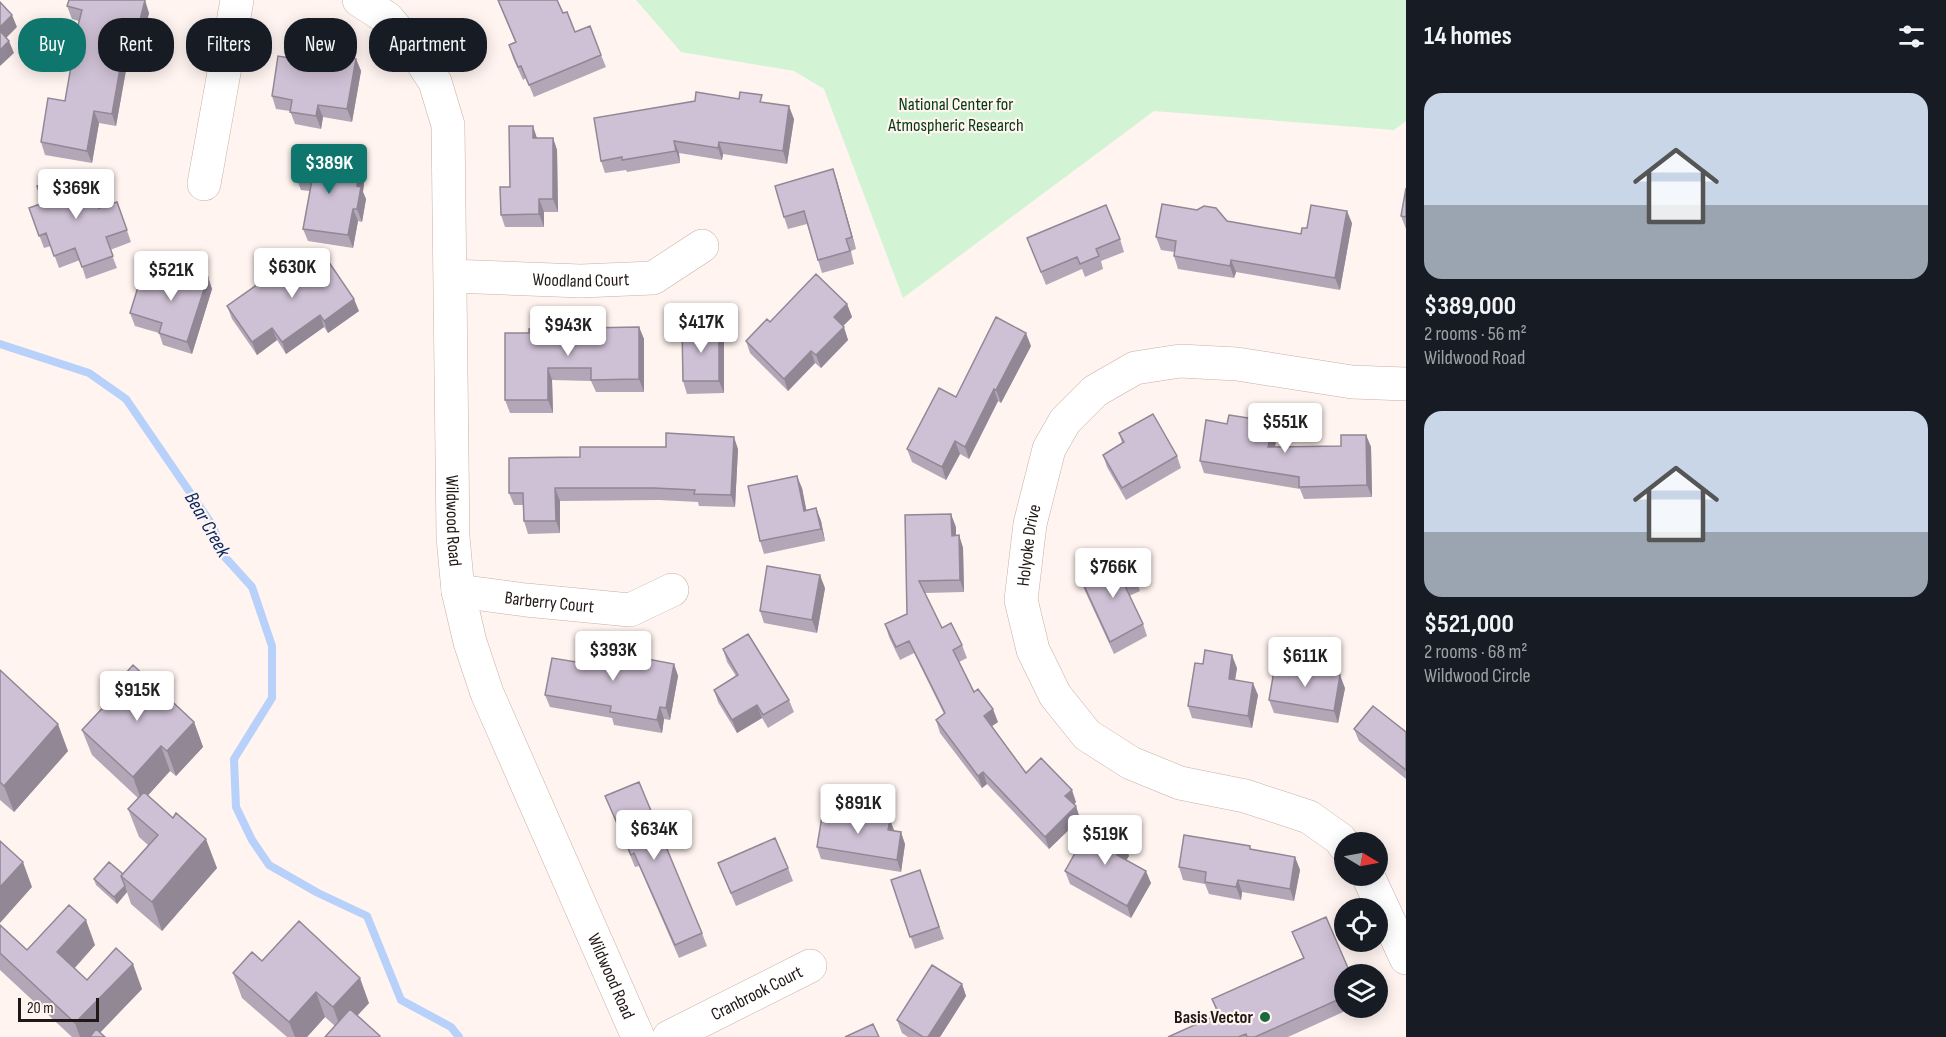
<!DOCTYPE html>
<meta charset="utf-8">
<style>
body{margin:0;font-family:"Sofia Sans Condensed",sans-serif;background:#242831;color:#f1f3f6;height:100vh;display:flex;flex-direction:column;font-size:22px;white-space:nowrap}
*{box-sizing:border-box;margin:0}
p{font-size:20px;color:#9ea1a6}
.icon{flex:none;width:33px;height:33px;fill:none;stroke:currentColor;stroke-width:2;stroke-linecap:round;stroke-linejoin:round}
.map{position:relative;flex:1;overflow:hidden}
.panel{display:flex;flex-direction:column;background:#171b24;width:540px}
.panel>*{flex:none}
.top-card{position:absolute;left:18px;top:18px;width:570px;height:54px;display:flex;gap:12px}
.needle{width:39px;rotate:100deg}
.tools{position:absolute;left:1334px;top:832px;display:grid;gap:12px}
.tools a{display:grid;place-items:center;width:54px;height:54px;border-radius:50%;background:#171b24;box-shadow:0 3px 15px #0003;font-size:30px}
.scale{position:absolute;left:18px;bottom:15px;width:81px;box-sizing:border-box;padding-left:6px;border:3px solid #211815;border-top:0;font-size:16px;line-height:21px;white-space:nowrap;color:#211815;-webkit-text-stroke:4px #fff4f0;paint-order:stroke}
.price{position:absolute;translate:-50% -51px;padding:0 14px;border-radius:6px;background:#fff;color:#222;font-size:20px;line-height:39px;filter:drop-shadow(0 2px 3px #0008)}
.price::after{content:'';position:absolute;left:50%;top:36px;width:18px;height:14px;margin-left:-9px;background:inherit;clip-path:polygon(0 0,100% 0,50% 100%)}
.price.current{background:#0f766e;color:#fff}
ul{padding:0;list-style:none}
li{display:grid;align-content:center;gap:12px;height:318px;padding:0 18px}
li span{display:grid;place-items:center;height:186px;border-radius:18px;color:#555}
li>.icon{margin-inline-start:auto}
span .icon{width:108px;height:108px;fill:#fffc;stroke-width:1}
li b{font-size:26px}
h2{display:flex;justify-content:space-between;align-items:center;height:72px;padding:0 18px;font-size:26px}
.chip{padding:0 21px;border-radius:24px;background:#171b24;box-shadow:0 3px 15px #0003;font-size:21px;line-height:54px}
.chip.current{background:#0f766e;color:#fff}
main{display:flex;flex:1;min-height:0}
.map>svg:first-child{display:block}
.green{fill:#d2f4d4}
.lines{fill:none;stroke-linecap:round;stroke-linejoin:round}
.stream{stroke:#b7d1fa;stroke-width:8}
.minor-casing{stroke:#c8afa6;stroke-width:34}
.minor{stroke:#fff;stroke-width:33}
.wall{fill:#b2a6b7}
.shaded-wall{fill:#918795}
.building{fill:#cfc1d5;stroke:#918795;stroke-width:1.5}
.poi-dot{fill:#166a3c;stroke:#fff4f0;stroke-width:2}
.labels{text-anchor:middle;stroke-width:4.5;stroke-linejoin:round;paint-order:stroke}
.park-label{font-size:18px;fill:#023a10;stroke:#fff4f0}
.street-label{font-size:18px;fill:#211815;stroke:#fff4f0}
.poi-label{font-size:18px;font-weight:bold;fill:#211815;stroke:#fff4f0;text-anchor:end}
.water-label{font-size:20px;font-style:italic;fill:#082b65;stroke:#fff4f0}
</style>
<main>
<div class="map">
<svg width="1406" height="1037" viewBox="0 0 1406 1037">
<rect width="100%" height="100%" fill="#fff4f0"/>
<path class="green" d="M636 0H1406V121L1394 130 1154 111 903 298 824 89 794 71 681 52Z"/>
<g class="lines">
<path class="stream" d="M0 344 89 373 126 399 213 526 223 555 252 587 272 646V698L234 759 236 807 252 840 269 865 318 893 367 916 401 1000 451 1027 459 1037"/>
<defs>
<g id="minor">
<path id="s1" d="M359 0 387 18 415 51 435 82 448 125 453 537 458 591 470 642 487 693 638 1037"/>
<path d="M204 184 237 0"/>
<path id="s2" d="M451 276 581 281 653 278 702 246"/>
<path id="s3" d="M458 591 526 600 630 610 672 590"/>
<path id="s4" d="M1344 845 1340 839 1309 817 1245 796 1180 783 1131 763 1087 735 1055 695 1033 650 1021 600 1030 524 1049 449 1065 421 1095 391 1135 368 1180 361 1237 364 1352 382 1406 384"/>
<path d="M1368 876 1406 958"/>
<path id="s5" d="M669 1037 810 966"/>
</g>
</defs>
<use href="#minor" class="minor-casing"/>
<use href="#minor" class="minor"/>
</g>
<path class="wall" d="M498 0 563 13 575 32 601 55 606 67 534 97 526 78 523 80 513 58 509 45 515 42Z
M67 6 149 13 147 22 164 26 169 39 161 68 128 59 116 126 99 123 92 163 45 155 41 142 65 101 76 40 75 37 79 21 72 19Z
M356 59 361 71 352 122 323 117 321 129 295 124 290 111 276 109 272 96 328 64Z
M764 102 794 119 787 164 723 154 722 160 679 153 680 163 627 172 626 170 605 173 601 161Z
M537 138H553L557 150 558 212H544V227H505L501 215 510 187Z
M329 158 332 165 360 170 364 183 363 192 366 199 362 222 358 221 353 248 308 241 303 229 310 191 301 190 296 177Z
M833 169 837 181 856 249 851 251 854 264 822 273 807 224 788 229 784 217Z
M1406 188V229L1401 216Z
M89 200 99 208 117 202 131 242 110 250 117 268 86 279 80 260 59 268 51 246 44 248 29 208Z
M1227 221 1301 234 1307 228 1352 223 1340 290 1236 272 1234 278 1178 269 1174 256V252L1161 250 1156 237Z
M1027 238 1120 239 1124 252 1101 261 1103 269 1085 277 1082 269 1046 285Z
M283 276 359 311 328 333 324 327 286 354 277 340 257 355 232 319 227 306Z
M208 277 212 289 192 354 163 345 159 333 135 326 130 313 174 284Z
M847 304 852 317 843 326 848 340 821 368 815 363 788 391 750 353 746 341 770 322Z
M639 327 644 339V392H596L591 381 552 380 553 413H510L505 400 529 333Z
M724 339V393L687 394 683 381Z
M1031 346 1001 403 998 401 969 459 960 454 946 480 912 462 907 449 956 397Z
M1273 422 1277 434 1275 447 1341 446 1366 435 1371 447 1372 497 1304 499 1300 489 1204 473 1200 461 1227 424Z
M1119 433 1177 456 1181 468 1126 500 1107 467 1103 455 1122 443Z
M738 449 735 507 699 506 698 502 659 500 560 501V533L528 534 524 521 523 505H514L509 493 580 457Z
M802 488 806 510 816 508 821 521 825 541 764 554 760 541Z
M905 515 956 527V535H959L963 548 964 592 925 593 942 628 962 645 967 658 959 662 974 692 998 722 992 726 1026 773 1076 802 1074 805 1076 806 1080 819 1049 849 987 784 982 788 940 733 936 720 944 714 914 653 900 660 889 637 885 624 907 614Z
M1081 579H1136L1140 591 1129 596 1143 624 1147 636 1114 654 1085 591Z
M825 588 817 633 764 623 760 611Z
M723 649 789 700 794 712 768 728 762 718 737 733 718 702 714 690 736 676 727 662Z
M576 662 674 664 678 676 670 720 664 719 662 733 614 725 612 718 550 707 545 695Z
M1203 664 1237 668 1235 680 1258 695 1252 728 1192 718 1188 706Z
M0 670 68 751 14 812 0 800Z
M1345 688 1338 723 1274 713 1269 700Z
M106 695 194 722 203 747 176 776 170 771 148 795 217 868 162 931 131 904 127 892 117 904 96 885 94 879 123 874 148 845 139 837 128 809 138 798 92 755 82 730 109 701Z
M1354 729 1406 732V779L1359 741Z
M605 796 702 933 707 946 679 958 639 866 635 867Z
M890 820 894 830 905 844 901 872 821 859 817 847Z
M1124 843 1129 856 1126 860 1151 883 1131 918 1070 884 1065 871Z
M1251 849 1295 857 1300 870 1294 901 1242 892 1241 900 1209 894 1205 884 1183 880 1179 867Z
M718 863 788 868 793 881 736 906Z
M920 870 944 939 915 949 891 880Z
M0 925 27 950 95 945 75 968 87 980 142 989 100 1032 105 1037H72L0 970Z
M1292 932 1344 975V1008H1352L1288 1037H1168L1218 1015 1212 999 1303 958Z
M262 961 369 1003 357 1016 380 1037H325L335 1026 325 1017 307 1037H287L242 998 233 973Z
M962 984 966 996 940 1037H908L902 1033 897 1020Z"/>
<path class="shaded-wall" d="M145 0 149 13 144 33 140 20Z
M12 15 17 27 3 41 0 34V27Z
M164 26 169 39 161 68 156 55Z
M9 41 14 53 0 66V50Z
M124 46 128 59 116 126 112 114Z
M356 59 361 71 352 122 347 109Z
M318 105 323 117 321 129 316 116Z
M789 106 794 119 787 164 783 151Z
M94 111 99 123 92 163 87 151Z
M533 126 537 138H533Z
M553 138 557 150 558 212 553 199Z
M674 141 679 153 680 163 676 151Z
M719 142 723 154 722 160 718 148Z
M833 169 837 181 856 249 852 237Z
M360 170 364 183 363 192 366 199 362 222 357 209V186Z
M539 199 544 212V227L539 214Z
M353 209 358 221 353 248 348 235Z
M1347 211 1352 223 1340 290 1335 278Z
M1231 260 1236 272 1234 278 1230 266Z
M208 277 212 289 192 354 187 342Z
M354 299 359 311 328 333 324 321Z
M847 304 852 317 839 330 834 317Z
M320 315 324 327 286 354 282 342Z
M639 327 644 339V392L639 379Z
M719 327 724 339V393L719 381Z
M844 327 848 340 821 368 816 355Z
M272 328 277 340 257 355 252 342Z
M1026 333 1031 346 1001 403 996 390Z
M811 351 815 363 788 391 784 379Z
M548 368 552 380 553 413 548 400Z
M994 389 998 401 969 459 965 447Z
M1273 422 1277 434 1273 460 1268 447Z
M1366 435 1371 447 1372 497 1367 485Z
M734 437 738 449 735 507 731 495Z
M955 441 960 454 946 480 942 467Z
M797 476 802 488 809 523 804 511Z
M555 488 560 501V533L556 521Z
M816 508 821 521 825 541 821 529Z
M951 514 956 527V548L952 536Z
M959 535 963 548 964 592 960 580Z
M820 575 825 588 817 633 812 620Z
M1232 655 1237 668 1233 692 1229 679Z
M674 664 678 676 670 720 666 708Z
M1340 675 1345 688 1338 723 1334 711Z
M1253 683 1258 695 1252 728 1248 716Z
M757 705 762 718 737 733 732 720Z
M660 707 664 719 662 733 657 720Z
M993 709 998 722 989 728 984 716Z
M194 722 203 747 176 776 167 751Z
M58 724 68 751 14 812 4 786Z
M161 746 170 771 142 802 133 777Z
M983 772 987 784 982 788 978 776Z
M1072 790 1076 802 1070 808 1065 796Z
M1076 806 1080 819 1049 849 1045 837Z
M890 820 895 833 888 830Z
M901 832 905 844 901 872 897 860Z
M206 839 217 868 162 931 152 902Z
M1124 843 1129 856 1122 867 1117 855Z
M1295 857 1300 870 1294 901 1290 889Z
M23 862 32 887 0 923V887Z
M1146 871 1151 883 1131 918 1127 906Z
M1238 880 1242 892 1241 900 1236 887Z
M125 886 127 892 117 904 114 897Z
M86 920 95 945 66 977 57 952Z
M133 964 142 989 96 1037H80L75 1023Z
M360 978 369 1003 342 1032 333 1007Z
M962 984 966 996 940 1037H928Z
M316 992 325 1017 307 1037H295L289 1022Z"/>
<path class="building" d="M69 0H145L140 20 164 26 156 55 124 46 112 114 94 111 87 151 41 142 48 98 65 101 76 38 75 37 82 10 67 6Z
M498 0H557L563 13 567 12 575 32 590 26 601 55 529 85 521 66 518 67 509 45 516 42Z
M0 2 12 15 0 27Z
M0 31 9 41 0 50Z
M330 54 356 59 347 109 318 105 316 116 290 112 292 100 272 96 278 56 328 64Z
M696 92 739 99 740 92 762 95 760 102 789 106 783 151 719 142 718 148 674 141 676 151 622 160V157L601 161 594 118 695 101Z
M509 126H533V138H553V199H539V214L501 215 500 187H510Z
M300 153 329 158 327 165 360 170 357 186 361 187 357 209H353L348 235 303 229 312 180 296 177Z
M833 169 852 237 846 239 850 251 818 260 804 211 784 217 775 186Z
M79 172 89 200 95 198 99 208 117 202 127 230 106 237 113 256 82 267 75 248 54 256 46 233 39 236 29 208 43 203 37 186Z
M1406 188V217L1401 216Z
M1162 204 1197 210 1204 206 1216 208 1227 221 1301 234 1302 228H1307L1311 205 1347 211 1335 278 1231 260 1230 266 1174 256 1176 241 1156 237Z
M1106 205 1120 239 1096 249 1099 256 1080 264 1077 257 1041 272 1027 238Z
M320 249 354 299 324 321 320 315 282 342 272 328 252 342 227 306 278 270 283 276Z
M179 268 208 277 187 342 159 333 162 323 130 313 142 274 174 284Z
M816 274 847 304 834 317 844 327 816 355 811 351 784 379 746 341 767 319 770 322Z
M996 317 1026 333 996 390 994 389 965 447 955 441 942 467 907 449 939 388 956 397Z
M639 327V379L591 380V368H548V400H505V333H529V329Z
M682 327H719V381H683Z
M1153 414 1177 456 1122 488 1103 455 1124 442 1119 433Z
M1229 415 1273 422 1268 447 1341 446V435H1366L1367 485 1299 487V477L1200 461 1206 420 1227 424Z
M666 433 734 437 731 495 694 494 695 490 654 488H555L556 521H524L523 493H509V458L580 457V447H666Z
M797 476 804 511 816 508 821 529 760 541 748 486Z
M951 514 952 536 959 535 960 580 919 581 942 628 951 623 962 645 953 650 974 692 978 689 993 709 984 716 1026 773 1041 758 1072 790 1065 796 1076 806 1045 837 983 772 978 776 936 720 945 713 909 641 896 647 885 624 907 614 905 515Z
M1126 558 1136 579 1124 584 1143 624 1110 642 1081 579Z
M767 566 820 575 812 620 760 611Z
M748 634 789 700 763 715 757 705 732 720 714 690 738 675 723 649Z
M579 646 674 664 666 708 660 707 657 720 610 712 611 706 545 695 552 658 576 662Z
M1205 650 1232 655 1229 679 1253 683 1248 716 1188 706 1195 663 1203 664Z
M133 665 194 722 167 751 161 746 133 777 82 730 111 699 106 695Z
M1275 665 1340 675 1334 711 1269 700Z
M0 670 58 724 4 786 0 782Z
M1373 706 1406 732V770L1354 729Z
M639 782 702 933 675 945 634 853 631 855 605 796Z
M144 792 173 818 176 813 206 839 152 902 121 876 158 835 128 809Z
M823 810 890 820 888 830 901 832 897 860 817 847Z
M1091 825 1124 843 1117 855 1146 871 1127 906 1065 871Z
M1184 835 1250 846V849L1295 857 1290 889 1238 880 1236 887 1205 882 1206 872 1179 867Z
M775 838 788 868 731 893 718 863Z
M0 841 23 862 0 887Z
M109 862 123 874 121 876 125 886 114 897 94 879Z
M920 870 939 927 910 937 891 880Z
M69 905 86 920 57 952 87 980 116 948 133 964 75 1023 0 953V925L27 950Z
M1326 917 1351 975H1344V997L1255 1037H1247L1246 1034 1238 1037H1168L1219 1014 1212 999 1304 958 1292 932Z
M299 921 360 978 333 1007 316 992 289 1022 233 973 252 952 262 961Z
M932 965 962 984 928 1037H923L897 1020Z
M350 1009 380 1036 379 1037H325Z
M873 1024 879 1037H845Z
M96 1029 105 1037H90Z"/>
<circle class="poi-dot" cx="1265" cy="1017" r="6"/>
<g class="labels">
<g class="park-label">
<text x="956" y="110">National Center for<tspan x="956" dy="21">Atmospheric Research</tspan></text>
</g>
<g class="street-label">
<text dy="6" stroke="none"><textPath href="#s2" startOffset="130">Woodland Court</textPath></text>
<text dy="6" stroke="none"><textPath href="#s1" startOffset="554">Wildwood Road</textPath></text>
<text dy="6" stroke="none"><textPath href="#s4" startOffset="492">Holyoke Drive</textPath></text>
<text dy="6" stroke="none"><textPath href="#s3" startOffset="92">Barberry Court</textPath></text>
<text dy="6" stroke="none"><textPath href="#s1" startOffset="1040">Wildwood Road</textPath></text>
<text dy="6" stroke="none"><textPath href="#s5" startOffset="98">Cranbrook Court</textPath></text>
</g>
<g class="poi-label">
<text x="1253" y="1023">Basis Vector</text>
</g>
<g class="water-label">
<text transform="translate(208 524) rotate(60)" y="7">Bear Creek</text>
</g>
</g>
</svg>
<div class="tools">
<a><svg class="needle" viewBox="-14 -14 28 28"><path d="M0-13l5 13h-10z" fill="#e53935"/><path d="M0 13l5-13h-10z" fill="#9ea1a6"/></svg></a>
<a><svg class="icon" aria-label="locate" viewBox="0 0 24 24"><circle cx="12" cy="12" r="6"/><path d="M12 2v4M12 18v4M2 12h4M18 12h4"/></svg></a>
<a><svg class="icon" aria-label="layers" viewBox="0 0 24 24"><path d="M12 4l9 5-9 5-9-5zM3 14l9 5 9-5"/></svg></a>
</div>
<div class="scale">20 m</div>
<b class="price current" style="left:329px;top:195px">$389K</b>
<b class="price" style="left:76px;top:220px">$369K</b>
<b class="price" style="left:292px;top:299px">$630K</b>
<b class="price" style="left:171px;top:302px">$521K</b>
<b class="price" style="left:701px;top:354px">$417K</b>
<b class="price" style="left:568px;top:357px">$943K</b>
<b class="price" style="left:1285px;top:454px">$551K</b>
<b class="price" style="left:1113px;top:599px">$766K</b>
<b class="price" style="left:613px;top:682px">$393K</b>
<b class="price" style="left:1305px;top:688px">$611K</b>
<b class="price" style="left:137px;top:722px">$915K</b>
<b class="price" style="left:858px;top:835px">$891K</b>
<b class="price" style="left:654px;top:861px">$634K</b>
<b class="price" style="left:1105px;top:866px">$519K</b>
<div class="top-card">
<a class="chip current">Buy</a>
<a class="chip">Rent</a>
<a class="chip">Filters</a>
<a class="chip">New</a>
<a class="chip">Apartment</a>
</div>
</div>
<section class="panel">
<h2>14 homes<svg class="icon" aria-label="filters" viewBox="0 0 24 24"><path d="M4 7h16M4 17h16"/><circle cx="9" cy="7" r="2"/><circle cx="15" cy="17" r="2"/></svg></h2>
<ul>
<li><span style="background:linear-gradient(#c9d6e8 60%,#9aa5b1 0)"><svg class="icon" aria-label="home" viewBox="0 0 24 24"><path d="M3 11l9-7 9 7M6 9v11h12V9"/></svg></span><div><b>$389,000</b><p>2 rooms · 56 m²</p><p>Wildwood Road</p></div></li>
<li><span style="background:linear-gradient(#c9d6e8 65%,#9aa5b1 0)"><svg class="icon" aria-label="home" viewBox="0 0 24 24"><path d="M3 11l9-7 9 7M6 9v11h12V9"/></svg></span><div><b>$521,000</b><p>2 rooms · 68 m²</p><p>Wildwood Circle</p></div></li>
</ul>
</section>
</main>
